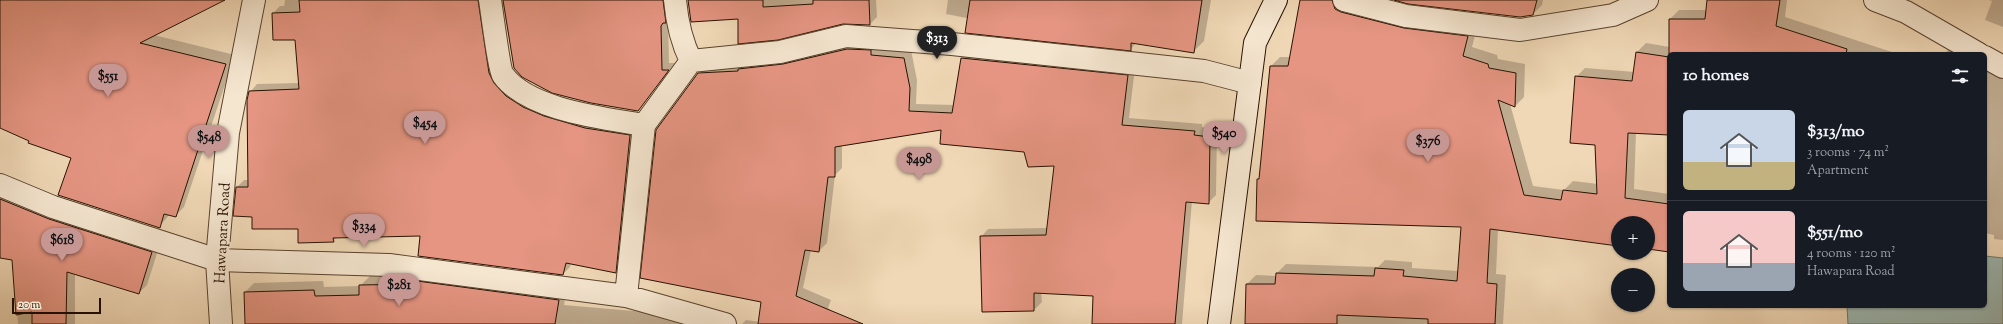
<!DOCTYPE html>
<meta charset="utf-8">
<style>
body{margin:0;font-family:"Sorts Mill Goudy",serif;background:#20242c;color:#f1f3f6;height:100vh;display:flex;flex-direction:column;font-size:15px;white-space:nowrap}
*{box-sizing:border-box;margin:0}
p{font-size:13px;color:#9ea1a6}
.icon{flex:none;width:22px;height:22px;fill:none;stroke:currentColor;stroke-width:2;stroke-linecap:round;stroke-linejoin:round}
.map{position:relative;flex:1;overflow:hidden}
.panel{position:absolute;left:1667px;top:52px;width:320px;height:256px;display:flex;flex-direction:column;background:#171b24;border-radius:6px;box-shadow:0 1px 3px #0004}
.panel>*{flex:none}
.tools{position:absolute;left:1611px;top:216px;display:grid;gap:8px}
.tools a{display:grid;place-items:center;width:44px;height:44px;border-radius:50%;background:#171b24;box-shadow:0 1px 3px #0004;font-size:20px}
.scale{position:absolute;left:12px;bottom:10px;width:89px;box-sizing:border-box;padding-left:4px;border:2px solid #271100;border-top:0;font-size:11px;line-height:14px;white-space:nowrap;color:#271100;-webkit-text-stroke:3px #f5e6d0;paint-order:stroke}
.price{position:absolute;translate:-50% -34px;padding:0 9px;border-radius:14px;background:#c59692;color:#111;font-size:13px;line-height:26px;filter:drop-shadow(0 1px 2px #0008)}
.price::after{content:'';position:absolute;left:50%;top:24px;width:12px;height:9px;margin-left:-6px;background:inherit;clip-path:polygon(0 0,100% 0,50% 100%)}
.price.on{background:#222;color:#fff}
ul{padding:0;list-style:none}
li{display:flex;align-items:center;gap:12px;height:100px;padding:0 16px}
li+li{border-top:1px solid #363941}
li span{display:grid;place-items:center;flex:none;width:112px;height:80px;border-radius:6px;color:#555}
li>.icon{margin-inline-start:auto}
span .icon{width:48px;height:48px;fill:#fffc;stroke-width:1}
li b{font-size:17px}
h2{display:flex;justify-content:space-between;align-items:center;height:48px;padding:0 16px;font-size:17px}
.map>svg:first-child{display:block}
.water{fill:#9bb9b3;stroke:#6d766b}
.shadow{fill:#0003}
.building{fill:#e59582;stroke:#271100}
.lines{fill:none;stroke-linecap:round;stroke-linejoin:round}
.minor-casing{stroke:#59432e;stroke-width:24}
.tertiary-casing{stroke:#59432e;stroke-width:24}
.secondary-casing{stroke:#271100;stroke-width:24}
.minor{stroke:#f5e6d0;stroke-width:22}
.tertiary{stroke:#f5e6d0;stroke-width:22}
.secondary{stroke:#f5e6d0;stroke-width:22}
.labels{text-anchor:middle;stroke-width:3.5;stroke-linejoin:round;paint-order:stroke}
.street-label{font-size:15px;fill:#271100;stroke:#f5e6d0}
</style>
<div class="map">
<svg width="2003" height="324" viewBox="0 0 2003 324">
<rect width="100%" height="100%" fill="#f0d8b6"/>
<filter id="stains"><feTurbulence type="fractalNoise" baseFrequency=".005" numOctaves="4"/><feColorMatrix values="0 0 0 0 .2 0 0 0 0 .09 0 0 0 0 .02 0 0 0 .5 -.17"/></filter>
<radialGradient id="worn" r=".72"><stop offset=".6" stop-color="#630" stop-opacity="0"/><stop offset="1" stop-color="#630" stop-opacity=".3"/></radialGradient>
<path class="water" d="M1985 256 2003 258V324H1848L1847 306H1985Z"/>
<path class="shadow" d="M0 0H219L154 35 235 55 184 207 175 216 170 214 159 227 72 157 0 127Z
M285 0H485L501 76 637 129 623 265 616 272 571 263 570 267 563 274 421 235 337 237 333 241 299 228 253 216 234 215 237 187 244 180H249L250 92 257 84 299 83 296 39 273 13 280 6H284Z
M502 0H670L668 19 669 63H675L638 110 571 97 536 85 523 76 514 67Z
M688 0H876L877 17 870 24 739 18 692 21Z
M948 0H1211L1204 41 1193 52 1136 43 1130 50 946 14Z
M1303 0H1344L1477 27 1472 47 1497 55 1498 59 1525 64 1524 97 1515 106 1510 104 1533 186 1564 190 1573 181 1598 184 1596 144 1576 77 1585 68 1635 72 1637 52 1646 43 1670 47V19L1679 10H1707L1708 0H1787L1785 17 1898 54H1669V134L1636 132 1634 189 1669 194V251L1648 248V223H1618V245L1498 229 1496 274 1506 275 1503 324H1246L1247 284 1256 275 1277 276V273L1286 264 1378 267 1385 260 1412 262V268L1459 271 1462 226 1258 180 1260 178 1271 66 1280 57H1290Z
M1398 0H1543L1542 5 1533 14Z
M1989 0H2003V27L1985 20 1992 1Z
M855 41 911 50 917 80 916 104 955 105 962 58 970 50 1135 68 1129 118 1202 124V127L1217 130 1216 195 1208 203 1192 201 1182 324H1093L1094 295 1041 293 1042 302 1034 310 981 237 988 229 1048 228 1055 165 1025 151 942 128 842 145V168L835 175 827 243 819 251 811 250 803 288 831 300 828 308 841 324H742L746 320 760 322 762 301 699 74 707 66Z
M1949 49 1963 54H1944Z
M1985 61 2003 68V240L1994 239V235L1985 233Z
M0 186 160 244 147 285 139 293 75 274V324H18L13 260 0 257Z
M424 275 566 292 564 305 680 315 713 324H246L245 292 254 283 323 281 324 287 360 286 370 276Z"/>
<path class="building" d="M0 0H225L140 43 226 64 176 217 164 214 160 228 58 195 71 158 28 143 29 141 0 128Z
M299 0H478L489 73 494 83 506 96 523 107 544 116 585 128 630 135 616 273 566 263 563 275 418 256 420 236 333 238 334 242 298 243V229H252V217L233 216 236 187H248L247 100 249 91 299 89 295 40H273L272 13 300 12Z
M503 0H663L666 23H663L661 26 662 70H669L638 111 591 103 552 93 522 77 514 68Z
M688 0H763V7L813 4V0H869L870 25 843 24 778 40 738 44V19L691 22Z
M970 0H1202L1194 53 1131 43V51L965 33Z
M1300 0H1332L1335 9 1341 12 1404 28 1468 36 1463 56 1488 64 1489 68 1516 73 1515 107 1498 100 1524 195 1561 200 1563 190 1597 194 1595 145 1570 143 1575 76 1632 81 1636 52 1669 57V135L1628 133 1625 198 1669 204V252L1648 249V223H1618V246L1490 229 1487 283 1497 284 1495 324H1428V319L1337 315V324H1245L1246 284H1275L1276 273 1374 276 1375 268 1404 270 1403 276 1457 281 1461 227 1256 221 1257 179H1259L1270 66H1288Z
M1394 0H1537L1533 15 1520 17 1408 4Z
M1707 0H1780L1776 26 1847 49 1846 54H1669V19H1705Z
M847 49 871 50V55L904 58 910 88 909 111 952 113 961 58 1128 75 1122 125 1195 131 1194 135 1210 137 1209 204 1186 202 1175 324H1092L1093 296 1034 293V311L982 312 980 236 1046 235 1054 166 1028 167 1024 152 940 144 941 130 835 147V177H828L819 252 805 250 796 296 863 324H758L761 302 640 278 656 130 698 73 738 71V69L783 64Z
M0 199 49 219 152 252 139 294 67 272 66 324H32V312L16 315 12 260 0 258Z
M417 281 559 300 555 324H245L244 292 314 290 315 296 359 295V285L416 284Z"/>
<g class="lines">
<defs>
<path id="minor" d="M490 0C492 12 499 69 503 75 528 110 603 118 644 125
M675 0C677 22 681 41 691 61
M1344 0 1406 16 1520 30 1613 15 1647 0
M1875 0 1906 12 1979 54
M1985 57 2003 67
M0 185 53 207 217 260 389 265 626 296 725 324
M626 296 644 125 691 61 780 52 846 36 952 44 1204 71 1250 83"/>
<path id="tertiary" d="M221 324 217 260 228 133 254 0"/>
<path id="secondary" d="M1219 324 1255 43 1276 0"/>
</defs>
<use href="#minor" class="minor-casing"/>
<use href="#tertiary" class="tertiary-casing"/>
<use href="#secondary" class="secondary-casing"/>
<use href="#minor" class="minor"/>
<use href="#tertiary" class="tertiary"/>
<use href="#secondary" class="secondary"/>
</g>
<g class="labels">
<g class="street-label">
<text transform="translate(222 233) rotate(-87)" y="5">Hawapara Road</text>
</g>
</g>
<rect width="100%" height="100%" filter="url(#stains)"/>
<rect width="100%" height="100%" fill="url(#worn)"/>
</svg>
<div class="tools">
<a>+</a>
<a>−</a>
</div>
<div class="scale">20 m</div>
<b class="price on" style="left:937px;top:60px">$313</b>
<b class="price" style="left:108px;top:98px">$551</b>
<b class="price" style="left:425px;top:145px">$454</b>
<b class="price" style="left:1224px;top:155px">$540</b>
<b class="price" style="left:209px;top:159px">$548</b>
<b class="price" style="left:1428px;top:163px">$376</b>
<b class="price" style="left:919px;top:181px">$498</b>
<b class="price" style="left:364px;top:248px">$334</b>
<b class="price" style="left:62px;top:262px">$618</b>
<b class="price" style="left:399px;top:307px">$281</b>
<section class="panel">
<h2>10 homes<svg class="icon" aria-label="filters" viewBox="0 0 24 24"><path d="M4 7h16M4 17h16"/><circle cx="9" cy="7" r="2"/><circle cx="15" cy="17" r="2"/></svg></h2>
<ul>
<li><span style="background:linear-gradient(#c9d6e8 65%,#c2b280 0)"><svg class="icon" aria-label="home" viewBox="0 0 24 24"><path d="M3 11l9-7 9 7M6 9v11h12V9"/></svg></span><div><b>$313/mo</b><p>3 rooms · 74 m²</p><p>Apartment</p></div></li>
<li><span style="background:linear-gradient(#f6c9c9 65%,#9aa5b1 0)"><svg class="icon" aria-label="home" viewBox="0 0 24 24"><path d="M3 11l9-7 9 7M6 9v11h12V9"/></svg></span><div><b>$551/mo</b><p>4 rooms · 120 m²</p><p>Hawapara Road</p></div></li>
</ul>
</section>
</div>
